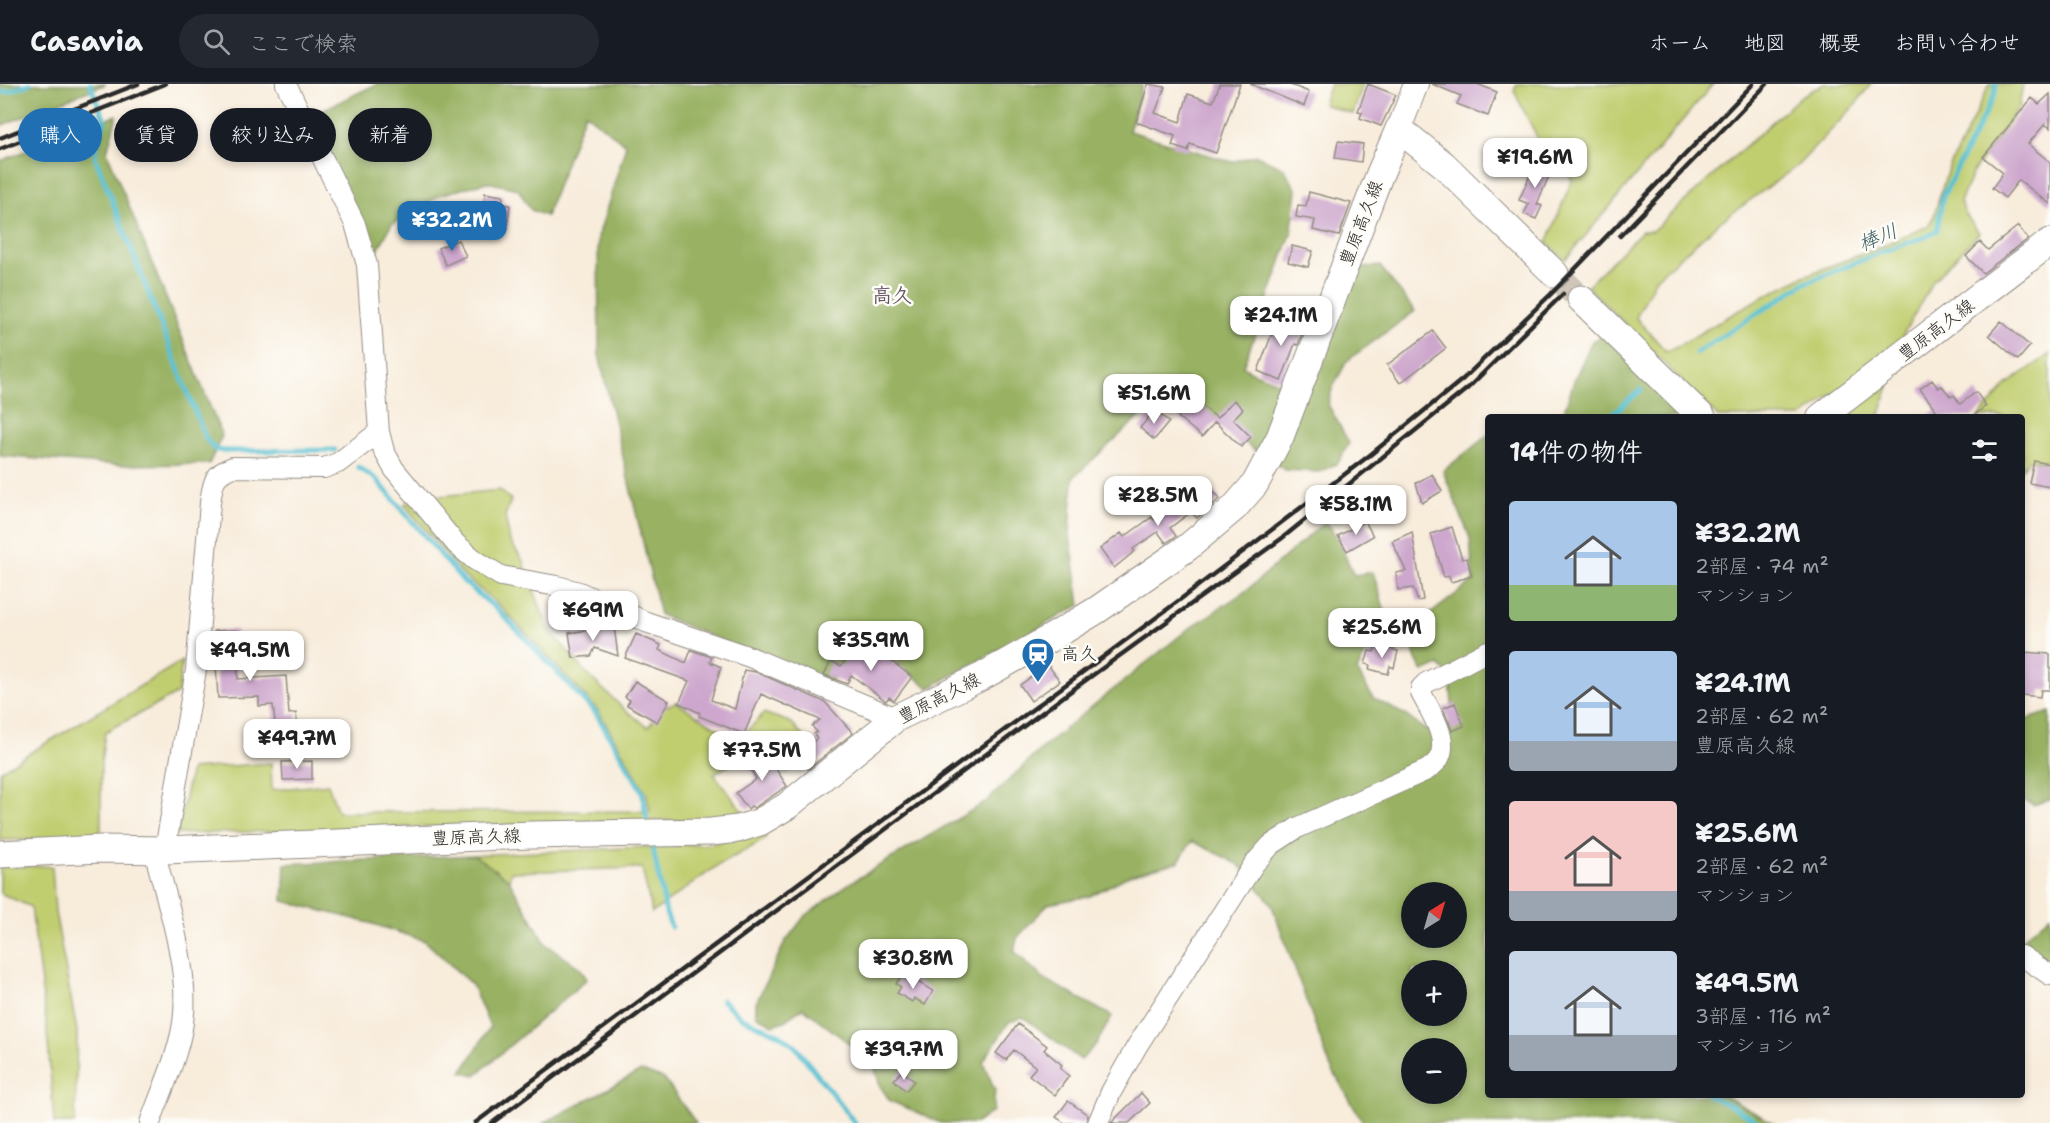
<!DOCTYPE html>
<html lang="ja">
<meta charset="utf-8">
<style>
body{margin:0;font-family:"Shantell Sans","Klee One",sans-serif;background:#242831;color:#f1f3f6;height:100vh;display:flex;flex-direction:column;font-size:22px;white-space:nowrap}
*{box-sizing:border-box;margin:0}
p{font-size:20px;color:#9ea1a6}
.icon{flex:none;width:33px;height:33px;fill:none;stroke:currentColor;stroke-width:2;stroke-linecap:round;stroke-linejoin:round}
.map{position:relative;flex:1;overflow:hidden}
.side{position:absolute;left:1485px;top:330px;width:540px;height:684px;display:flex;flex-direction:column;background:#171b24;border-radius:6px;box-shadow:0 3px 9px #0003}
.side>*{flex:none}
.top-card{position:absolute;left:18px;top:24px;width:570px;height:54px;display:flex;gap:12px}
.needle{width:39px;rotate:37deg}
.tools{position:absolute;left:1401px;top:798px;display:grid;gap:12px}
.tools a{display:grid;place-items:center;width:66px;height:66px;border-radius:50%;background:#171b24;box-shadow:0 3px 9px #0003;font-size:30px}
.price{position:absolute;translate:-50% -51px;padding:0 14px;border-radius:12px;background:#fff;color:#222;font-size:20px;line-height:39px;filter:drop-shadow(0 2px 3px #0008)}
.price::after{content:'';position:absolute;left:50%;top:36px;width:18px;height:14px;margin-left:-9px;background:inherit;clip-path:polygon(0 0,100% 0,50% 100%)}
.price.active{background:#1f6fb2;color:#fff}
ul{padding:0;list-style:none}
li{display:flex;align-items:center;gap:18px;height:150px;padding:0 24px}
li span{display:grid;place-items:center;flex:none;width:168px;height:120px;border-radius:6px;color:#555}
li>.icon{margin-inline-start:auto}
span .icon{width:72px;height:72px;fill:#fffc;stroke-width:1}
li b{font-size:26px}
h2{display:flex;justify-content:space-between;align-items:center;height:72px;padding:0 24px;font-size:26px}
.chip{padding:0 21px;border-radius:27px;background:#171b24;box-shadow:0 3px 9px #0003;font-size:21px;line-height:54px}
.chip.active{background:#1f6fb2;color:#fff}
header{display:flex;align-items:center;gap:36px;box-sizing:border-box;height:84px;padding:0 30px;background:#171b24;border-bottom:2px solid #363941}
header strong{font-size:28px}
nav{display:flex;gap:33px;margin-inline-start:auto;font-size:21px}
.search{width:420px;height:54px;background:#242831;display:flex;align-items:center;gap:15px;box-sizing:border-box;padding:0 21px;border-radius:33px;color:#9ea1a6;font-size:22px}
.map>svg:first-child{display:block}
.green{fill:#c1ce6f;stroke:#767c4d;stroke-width:1.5}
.forest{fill:#98b162;stroke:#626e46;stroke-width:1.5;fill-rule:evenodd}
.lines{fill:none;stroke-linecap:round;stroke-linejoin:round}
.stream{stroke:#55c0d1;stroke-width:5}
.building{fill:#cda7cd}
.secondary-tunnel{stroke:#cfc5b8;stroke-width:27;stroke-dasharray:27 14;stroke-linecap:butt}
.minor-casing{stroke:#928c83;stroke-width:22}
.tertiary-casing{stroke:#928c83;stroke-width:26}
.secondary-casing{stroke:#928c83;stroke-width:29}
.minor{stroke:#fff;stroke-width:20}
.tertiary{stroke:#fff;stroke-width:24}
.secondary{stroke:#fff;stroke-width:27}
.rail{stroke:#2b2b2b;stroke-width:4.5}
.labels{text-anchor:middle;stroke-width:5;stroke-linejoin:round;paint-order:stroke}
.street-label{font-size:18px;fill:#2b2b2b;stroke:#fdfcf7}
.poi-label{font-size:18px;fill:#2b2b2b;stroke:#fdfcf7;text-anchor:start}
.water-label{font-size:20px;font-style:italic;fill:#3a5f65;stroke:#fdfcf7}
.neighbourhood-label{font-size:20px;font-weight:bold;fill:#645664;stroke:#fdfcf7}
</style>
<header>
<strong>Casavia</strong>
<div class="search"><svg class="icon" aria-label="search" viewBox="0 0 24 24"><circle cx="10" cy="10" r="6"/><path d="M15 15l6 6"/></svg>ここで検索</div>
<nav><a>ホーム</a><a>地図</a><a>概要</a><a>お問い合わせ</a></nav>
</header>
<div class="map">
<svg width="2050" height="1039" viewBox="0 0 2050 1039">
<rect width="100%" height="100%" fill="#fdfcf7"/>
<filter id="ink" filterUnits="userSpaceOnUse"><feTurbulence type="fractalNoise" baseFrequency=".0167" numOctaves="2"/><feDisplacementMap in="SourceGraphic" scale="12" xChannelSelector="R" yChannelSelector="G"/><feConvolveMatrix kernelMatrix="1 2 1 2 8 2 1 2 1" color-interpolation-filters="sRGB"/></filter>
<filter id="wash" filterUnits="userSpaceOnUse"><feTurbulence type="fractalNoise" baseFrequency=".008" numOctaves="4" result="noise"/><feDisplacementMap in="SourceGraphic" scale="24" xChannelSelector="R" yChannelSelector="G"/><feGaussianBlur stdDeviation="1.35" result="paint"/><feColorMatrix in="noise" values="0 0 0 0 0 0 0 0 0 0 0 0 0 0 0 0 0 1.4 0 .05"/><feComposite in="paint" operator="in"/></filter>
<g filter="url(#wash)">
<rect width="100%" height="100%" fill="#f8ecdb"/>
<path class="green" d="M1330 0H1363L1353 30 1323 20Z
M1517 0H1713L1565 176 1547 159 1572 96 1560 77 1543 65 1514 7Z
M1824 0H1871L1855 21 1797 82 1720 138 1656 194 1636 234 1666 267 1675 264 1753 218 1804 192 1878 164 1928 142 1934 132 1947 88 1990 0H2023L2019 23 1973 88 1960 118 1966 131 1979 149 1934 196 1905 247 1900 262 1802 333H1718L1587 202 1642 147H1652L1801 12Z
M2050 270V378L2029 376 2022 385V333H1979L2006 301Z
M1890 299 1879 333H1844Z
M500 406 511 416 505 432 510 457 523 477 548 544 589 592 625 626 648 643 664 623 676 618 738 657 764 629 792 639 805 655 795 682 785 690 764 660 714 690 744 729 717 738 679 736 177 750 191 685 271 679 272 706 328 700 338 728 650 727 646 708 597 625 499 521 465 493 404 420 430 413Z
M182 577 178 609 105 648 101 679V755L0 756V687Z
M763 748 766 755 717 782 652 829 642 784 511 788 509 796 474 771 711 760Z
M52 782 55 828 77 947 75 1039H54L47 945 31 823 0 809V783Z"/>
<path class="forest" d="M0 0H106L0 42Z
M377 0H1143L1129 47 1232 78 1256 71 1284 84 1297 107 1291 150 1243 283 1250 287 1301 308 1350 186 1380 182 1415 227 1347 277 1332 305 1328 320 1349 359 1338 379 1319 388 1285 386 1254 366 1221 339 1203 329 1175 300 1073 394 1070 450 1080 521 929 604 875 561 826 600 660 531 599 271 598 153 626 61 585 29 546 132 531 126 518 105 487 98 440 111 392 140 373 175 350 152 314 30Z
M117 31 107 68 222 352 209 380 117 381 0 372V77Z
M1606 250 1690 333H1562L1575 294 1592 257Z
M1488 351V1011H1723L1773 1039H1363L1330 982 1271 819 1238 780 1192 757 1178 778 1130 791 1090 812 1048 820 1017 854 1014 867 1044 895 1112 932 1097 959 1081 976 1023 933 1009 938 983 978 995 1006 993 1027 976 1039H941L890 1017 880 1002 873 978 803 924 784 937 773 941 756 931V919L785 858 804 833 850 799 986 718 1041 665 1084 629 1187 546 1247 506 1326 437 1337 454 1354 491 1373 488 1393 554 1366 569 1357 587 1373 614 1405 631 1424 645H1448L1452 621 1450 593 1439 581 1423 588 1415 573 1411 551 1425 534 1473 497 1470 454 1443 387ZM1412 808H1456V854H1412ZM1412 886H1456V932H1412ZM1412 964H1456V1010H1412Z
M2050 628V716L2033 721 2022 715V637Z
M474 771 509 796 546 860 580 884 587 895 476 991 462 988 490 943 472 901 425 857 370 839 283 817 285 780Z
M2050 831V878L2022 858V855Z
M641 987 664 995 696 1039H544Z"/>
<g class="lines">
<path class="stream" d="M90 0 105 37 96 63 95 73 205 353 214 365 223 367 335 366
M0 8 10 7 29 0
M1696 269 1803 200 1882 168 1928 152 1937 146 1943 112 1995 10 1996 0
M1609 333 1641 306
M358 383 377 396 464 498 498 526 595 628 642 707 647 735
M653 764 666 829 671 843
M722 916 742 934 780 951 795 962 855 1039
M1707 1011 1734 1023 1759 1039"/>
</g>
<g id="blocks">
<path class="building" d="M1148 0 1165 3 1155 29 1180 38 1188 10 1213 18 1220 0H1240L1216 69 1190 60 1188 67 1172 62 1175 52 1136 38Z
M1250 0H1288L1309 8 1304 22Z
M1368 0 1396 11 1381 42 1360 34 1362 28 1358 27Z
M1432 0H1477L1497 8 1488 32 1457 20 1461 12Z
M2050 10V44L2045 40 2028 60 2050 78V120L2019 96 2005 114 1992 104 2003 89 1983 73 2032 14 2039 20Z
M1338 57 1363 60 1361 78 1335 74Z
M1536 78 1552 85 1537 120 1542 122 1536 135 1524 130 1529 120 1519 116Z
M1309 108 1351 119 1339 152 1313 146 1315 136 1296 133 1298 121 1306 122Z
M485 109 503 112 502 120 510 121 507 147 479 144 481 118 484 119Z
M2018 142 2028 155 1983 189 1966 172 1980 158 1988 166Z
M458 156 466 172 446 181 438 164Z
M1292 162 1313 167 1308 183 1288 178Z
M1287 232 1306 239 1298 261 1295 260 1281 297 1258 287 1278 233 1286 236Z
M2001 237 2030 262 2018 276 1989 251Z
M1433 247 1446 264 1400 299 1387 281Z
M1932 296 1938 304 1942 302 1951 313 1954 311 1960 320 1976 308 1986 322 1971 333H1926L1936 326 1920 305Z
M1194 315 1217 334 1234 316 1243 325 1233 335 1251 353 1241 363 1215 338 1202 353 1178 333Z
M1155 326 1169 338 1154 356 1140 344Z
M2034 377 2050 380V403L2029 399Z
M1432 390 1442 407 1422 419 1416 399Z
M1209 403 1220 414 1216 418 1197 434 1191 428 1170 444 1176 452 1166 459 1158 448 1133 465 1135 467 1114 484 1100 465 1121 449 1124 453 1152 433 1154 436 1172 423 1176 428 1199 404 1204 408Z
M1365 437 1373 452 1347 467 1338 452Z
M1452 443 1462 475 1467 474 1472 492 1451 498 1449 492 1444 493 1431 450Z
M1412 448 1423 516 1418 517 1413 504 1398 506 1396 489 1406 487 1392 457Z
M614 542 618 572 595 564 591 572 573 574 569 549Z
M236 546 238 595 286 592 289 630 296 629 298 644 276 647 273 621 259 622V613L218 614 214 547Z
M636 550 661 561 659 566 686 579 691 566 712 573 710 578 721 583 711 616 735 625 744 586 756 588 825 618 853 649 808 685 799 673 817 654 814 650 817 648 812 642 820 636 761 610 744 650 699 632 700 629 679 619 689 597 625 574Z
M862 555 912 593 894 617 889 613 886 617 851 591 847 600 824 591 831 577 841 582Z
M1376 561 1398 567 1394 584 1390 582 1388 590 1369 585 1370 581 1365 580 1369 567 1374 568Z
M2022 568 2050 570V606H2041L2040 613 2022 611Z
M1048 581 1060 597 1031 617 1020 601Z
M635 597 669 617 657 638 627 621 630 616 625 613Z
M1455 619 1464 642 1452 647 1443 624Z
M765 668 787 702 754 724 751 722 748 725 736 709 756 695 747 679Z
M312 677V695L283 696 282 678Z
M903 889 933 907 925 921 914 914 912 918 897 909 901 903 896 900Z
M1018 940 1047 962 1044 966 1062 981 1060 984 1069 992 1055 1011 1029 991 1036 983 1014 966 1006 976 996 969Z
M902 986 914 997 906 1007 894 996Z
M1141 1009 1150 1019 1129 1039H1111Z
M1068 1017 1088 1031 1086 1039H1065L1056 1033Z"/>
</g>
</g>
<g filter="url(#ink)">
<use href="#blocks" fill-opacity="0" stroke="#928c83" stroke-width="1.5"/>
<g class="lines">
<path class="secondary-tunnel" d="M1555 190 1581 215"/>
<defs>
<path id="minor" d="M286 0 355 140 367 181 379 348 384 367 394 385 456 460 475 476 501 492 557 502 579 508 646 538 750 573 896 634
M165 766 196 586 210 419C213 399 213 390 233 383L324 384 338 379 379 348
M2022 872 2050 891
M150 1039C162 1005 182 964 184 929 188 880 166 814 154 766
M1098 1039 1111 1008 1137 962 1254 780 1271 761 1297 744 1427 686C1431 683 1435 680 1438 676 1451 657 1430 627 1421 609V604L1426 599 1488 567"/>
<path id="tertiary" d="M1399 45 1416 0"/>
<path id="secondary" d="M1581 215 1702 333
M1821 333 2050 158
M0 770 100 765 165 766 531 751 711 748 738 745 760 738 787 722 896 634 981 593 1054 552 1097 526 1188 463 1234 424 1255 400 1280 353 1379 92 1399 45 1443 80 1555 190"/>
</defs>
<use href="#minor" class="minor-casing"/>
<use href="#tertiary" class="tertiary-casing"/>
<use href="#secondary" class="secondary-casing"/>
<use href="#minor" class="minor"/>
<use href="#tertiary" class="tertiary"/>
<use href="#secondary" class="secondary"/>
<path class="rail" d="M0 54 138 0
M0 65 165 0
M1620 152 1767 0
M475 1039 1169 524 1370 371 1463 295 1551 210 1753 0
M492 1039 1075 604 1281 455 1468 304 1563 210"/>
</g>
</g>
<defs>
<symbol id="station-pin" viewBox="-11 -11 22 30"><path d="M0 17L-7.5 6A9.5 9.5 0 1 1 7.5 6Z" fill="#1f6fb2" stroke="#fdfcf7"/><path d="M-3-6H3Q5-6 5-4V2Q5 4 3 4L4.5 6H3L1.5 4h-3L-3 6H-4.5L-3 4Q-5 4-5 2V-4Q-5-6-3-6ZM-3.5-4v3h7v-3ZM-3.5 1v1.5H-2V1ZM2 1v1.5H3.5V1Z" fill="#fff"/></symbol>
</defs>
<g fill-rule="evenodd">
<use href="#station-pin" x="1019" y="551" width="38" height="52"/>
</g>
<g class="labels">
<g class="street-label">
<text transform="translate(1361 139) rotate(-69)" y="6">豊原高久線</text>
<text transform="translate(1936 246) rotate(-37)" y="6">豊原高久線</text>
<text transform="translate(939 614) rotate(-27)" y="6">豊原高久線</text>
<text transform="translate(476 753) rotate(-2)" y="6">豊原高久線</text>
</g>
<g class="poi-label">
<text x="1061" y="576">高久</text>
</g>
<g class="water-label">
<text transform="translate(1878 153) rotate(-22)" y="7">棒川</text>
</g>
<g class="neighbourhood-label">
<text x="892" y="218">高久</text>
</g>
</g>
</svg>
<div class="tools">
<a><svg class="needle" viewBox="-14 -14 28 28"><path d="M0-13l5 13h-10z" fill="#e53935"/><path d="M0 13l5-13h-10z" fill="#9ea1a6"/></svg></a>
<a>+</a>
<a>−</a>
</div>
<b class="price" style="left:1535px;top:105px">¥19.6M</b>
<b class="price active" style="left:452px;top:168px">¥32.2M</b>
<b class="price" style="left:1281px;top:263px">¥24.1M</b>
<b class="price" style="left:1154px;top:341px">¥51.6M</b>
<b class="price" style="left:1158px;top:443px">¥28.5M</b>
<b class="price" style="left:1356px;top:452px">¥58.1M</b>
<b class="price" style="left:593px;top:558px">¥69M</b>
<b class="price" style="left:1382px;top:575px">¥25.6M</b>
<b class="price" style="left:871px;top:588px">¥35.9M</b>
<b class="price" style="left:250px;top:598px">¥49.5M</b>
<b class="price" style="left:297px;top:686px">¥49.7M</b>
<b class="price" style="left:762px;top:698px">¥77.5M</b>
<b class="price" style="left:913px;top:906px">¥30.8M</b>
<b class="price" style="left:904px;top:997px">¥39.7M</b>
<div class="top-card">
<a class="chip active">購入</a>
<a class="chip">賃貸</a>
<a class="chip">絞り込み</a>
<a class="chip">新着</a>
</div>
<section class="side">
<h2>14件の物件<svg class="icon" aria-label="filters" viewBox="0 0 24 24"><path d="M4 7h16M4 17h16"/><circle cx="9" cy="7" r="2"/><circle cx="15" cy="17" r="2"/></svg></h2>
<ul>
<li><span style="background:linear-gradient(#a9c7e8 70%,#8fb573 0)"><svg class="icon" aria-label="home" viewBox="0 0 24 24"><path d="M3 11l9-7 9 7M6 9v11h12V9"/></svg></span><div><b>¥32.2M</b><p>2部屋 · 74 m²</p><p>マンション</p></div></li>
<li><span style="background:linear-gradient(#a9c7e8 75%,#9aa5b1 0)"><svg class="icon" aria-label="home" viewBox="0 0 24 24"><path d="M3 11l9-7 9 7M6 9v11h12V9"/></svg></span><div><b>¥24.1M</b><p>2部屋 · 62 m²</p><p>豊原高久線</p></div></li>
<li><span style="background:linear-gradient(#f6c9c9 75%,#9aa5b1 0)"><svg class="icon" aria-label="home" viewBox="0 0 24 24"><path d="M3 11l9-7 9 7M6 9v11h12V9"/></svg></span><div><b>¥25.6M</b><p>2部屋 · 62 m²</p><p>マンション</p></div></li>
<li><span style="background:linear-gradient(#c9d6e8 70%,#9aa5b1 0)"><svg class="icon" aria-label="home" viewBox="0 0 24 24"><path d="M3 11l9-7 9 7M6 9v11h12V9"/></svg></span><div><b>¥49.5M</b><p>3部屋 · 116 m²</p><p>マンション</p></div></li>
</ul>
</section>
</div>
